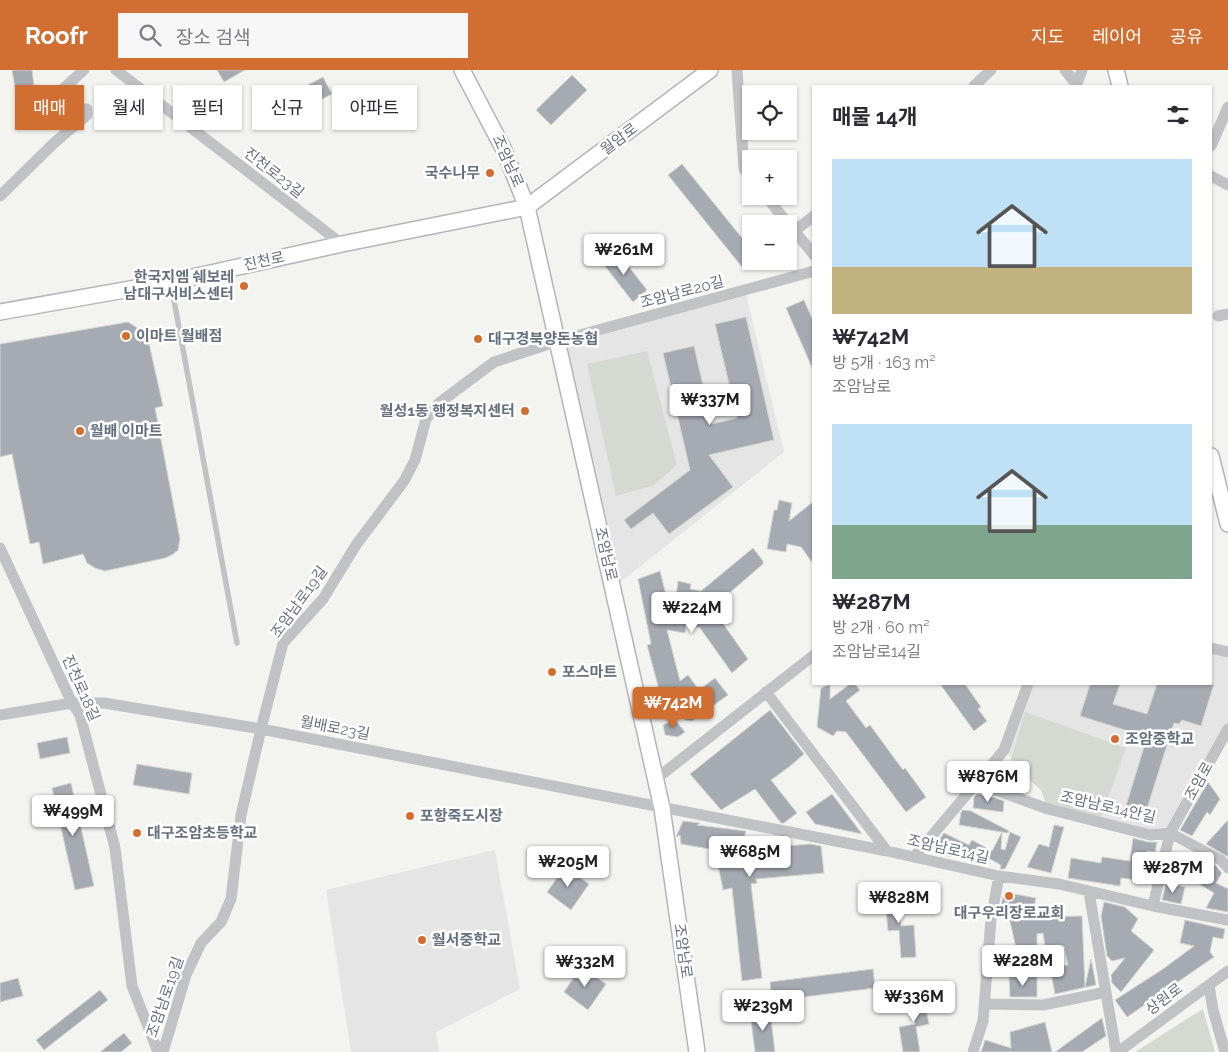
<!DOCTYPE html>
<html lang="ko">
<meta charset="utf-8">
<style>
body{margin:0;font-family:Raleway,"Noto Sans KR",sans-serif;background:#f7f7f7;color:#2b2b33;height:100vh;display:flex;flex-direction:column;font-size:19px;white-space:nowrap}
*{box-sizing:border-box;margin:0}
p{font-size:16px;color:#7c7c81}
.icon{flex:none;width:28px;height:28px;fill:none;stroke:currentColor;stroke-width:2;stroke-linecap:round;stroke-linejoin:round}
.map{position:relative;flex:1;overflow:hidden}
.details{position:absolute;left:812px;top:15px;width:400px;height:600px;display:flex;flex-direction:column;background:#fff;border-radius:0px;box-shadow:0 1px 4px #0004}
.details>*{flex:none}
.banner{position:absolute;left:15px;top:15px;width:475px;height:45px;display:flex;gap:10px}
.buttons{position:absolute;left:742px;top:15px;display:grid;gap:10px}
.buttons a{display:grid;place-items:center;width:55px;height:55px;border-radius:0px;background:#fff;box-shadow:0 1px 4px #0004;font-size:25px}
.price{position:absolute;translate:-50% -42px;padding:0 11px;border-radius:5px;background:#fff;color:#222;font-size:16px;line-height:32px;filter:drop-shadow(0 1px 2px #0008)}
.price::after{content:'';position:absolute;left:50%;top:30px;width:15px;height:11px;margin-left:-8px;background:inherit;clip-path:polygon(0 0,100% 0,50% 100%)}
.price.on{background:#d16f33;color:#fff}
ul{padding:0;list-style:none}
li{display:grid;align-content:center;gap:10px;height:265px;padding:0 20px}
li span{display:grid;place-items:center;height:155px;border-radius:0px;color:#555}
li>.icon{margin-inline-start:auto}
span .icon{width:90px;height:90px;fill:#fffc;stroke-width:1}
li b{font-size:21px}
h2{display:flex;justify-content:space-between;align-items:center;height:60px;padding:0 20px;font-size:21px}
.tag{padding:0 18px;border-radius:0px;background:#fff;box-shadow:0 1px 4px #0004;font-size:18px;line-height:45px}
.tag.on{background:#d16f33;color:#fff}
header{display:flex;align-items:center;gap:30px;box-sizing:border-box;height:70px;padding:0 25px;background:#d16f33;color:#fff}
header strong{font-size:24px}
nav{display:flex;gap:28px;margin-inline-start:auto;font-size:18px}
.search{width:350px;height:45px;background:#f7f7f7;display:flex;align-items:center;gap:12px;box-sizing:border-box;padding:0 18px;border-radius:0px;color:#7c7c81;font-size:19px}
.map>svg:first-child{display:block}
.built{fill:#e4e5e4}
.green{fill:#d4dad2}
.building{fill:#a6abb2;stroke:#d5d5d3}
.lines{fill:none;stroke-linecap:round;stroke-linejoin:round}
.secondary-casing{stroke:#b2b5ba;stroke-width:18}
.service{stroke:#c0c2c5;stroke-width:5.5}
.minor{stroke:#c0c2c5;stroke-width:11}
.secondary{stroke:#fff;stroke-width:15}
.poi-dot{fill:#d16f33;stroke:#fff;stroke-width:2}
.labels{text-anchor:middle;stroke-width:5;stroke-linejoin:round;paint-order:stroke}
.street-label{font-size:15px;fill:#66707e;stroke:#fff}
.poi-label{font-size:15px;font-weight:bold;fill:#66707e;stroke:#fff;text-anchor:start}
</style>
<header>
<strong>Roofr</strong>
<div class="search"><svg class="icon" aria-label="search" viewBox="0 0 24 24"><circle cx="10" cy="10" r="6"/><path d="M15 15l6 6"/></svg>장소 검색</div>
<nav><a>지도</a><a>레이어</a><a>공유</a></nav>
</header>
<div class="map">
<svg width="1228" height="982" viewBox="0 0 1228 982">
<rect width="100%" height="100%" fill="#f3f4f0"/>
<path class="built" d="M745 220 784 382 613 518 558 271Z
M1211 578 1228 582V659L1170 763 1150 765 1048 739 1041 720 1028 708 1004 680 1028 614H1211Z
M495 780 520 919 436 962 439 982H351L326 820Z"/>
<path class="green" d="M647 281 677 395 654 415 616 426 587 294Z
M1025 642 1126 678 1099 752 1048 739 1041 720 1028 708 1011 689Z
M1203 939 1215 982H1135Z"/>
<path class="building" d="M12 0H32L34 15 15 18Z
M217 0H245L224 12Z
M572 5 587 20 551 55 536 40Z
M323 7 332 24 288 47 279 30Z
M682 94 751 179V190L742 197 668 105Z
M615 179 647 220 633 232 601 191Z
M804 230 814 253V302L786 238Z
M746 247 774 370 709 385 733 417 669 464 653 443 631 459 624 450 690 400 663 283 694 276 712 354 737 348 715 254Z
M128 252 139 259 148 269 163 336 155 338 180 469 178 480 172 485 165 488 105 501 95 498 87 493 83 484 43 494 39 472 30 474 12 384 0 387V274Z
M779 430 792 433 789 451 814 431V495L801 477 787 474 786 482 767 479 774 440H777Z
M753 478 763 491V494L712 538 748 589 732 603 700 558 686 555 685 563 667 560 680 611 688 605 699 620 715 608 728 625 692 651 685 650 660 623 647 575 651 574 638 509 660 501 673 553 678 511 691 514 690 519 701 521Z
M830 614V629L850 614H855L860 620 846 631 866 658 870 655 903 700 905 698 926 727 906 742 846 662 837 661 833 666 817 657 821 618Z
M940 614H965L981 637 978 639 987 651 974 661Z
M1090 614H1120L1113 634 1147 644 1157 614H1214L1201 656 1182 650 1179 654 1174 653 1146 742 1126 736 1147 667 1080 646Z
M770 640 804 684 789 697 771 710 797 743 784 753H781L755 719 721 740 690 704Z
M675 650 685 662 678 667 665 665 663 655Z
M67 667 70 683 40 689 37 673Z
M137 694 192 703 189 724 133 715Z
M1208 712 1220 729 1210 745 1207 742 1192 766 1180 760Z
M71 713 94 816 75 820 52 718Z
M832 724 862 764 815 754 806 742Z
M977 724 990 726 1004 731 1003 742 973 738 974 727Z
M963 740 971 741 1009 761 1008 763 959 755 961 742Z
M1228 750V787L1206 774Z
M683 751 700 753 697 755 746 761 739 786 761 781 760 778 810 774 821 776 824 803 756 809 757 813 751 814 762 908 742 911 732 818 723 820 715 780 681 774 680 765 676 767Z
M1054 755 1064 757 1051 803 1027 797 1039 774 1049 777Z
M1002 762 1001 779 1005 780 1010 762 1021 767 1005 799H1000L1001 795 977 782 973 790 955 780 953 787 937 784 934 777 944 763 969 775 972 770 992 781Z
M1133 768 1148 772H1157L1155 782 1147 781 1145 801 1152 802 1151 812 1121 808 1120 816 1068 808 1071 788 1101 793 1102 787 1130 791Z
M1197 786 1216 796 1222 803 1216 813 1228 819V842L1206 838 1214 823 1186 806Z
M565 797 589 814 571 840 547 822Z
M1166 813 1185 817 1181 834 1162 830Z
M898 817 901 856 914 855 916 887 901 888 899 860 888 861 884 819Z
M1004 822 1036 828 1032 847 1082 846 1085 917 1091 889 1096 915 1055 924 1050 898 1068 895 1064 876 1045 877 1043 863 1037 864V878H1016L1009 847 999 845Z
M1104 832 1125 837 1138 849 1131 861 1154 880 1121 922 1112 913 1111 905 1125 888 1112 891 1107 886 1101 846Z
M1185 850 1225 859 1223 869 1213 867 1210 882 1214 887 1127 947 1115 930 1163 899 1194 876 1180 873Z
M581 897 606 914 588 940 564 922Z
M873 899 875 918 772 931 770 912Z
M1037 906V927H1010L1009 907Z
M18 908 23 926 0 932V913Z
M922 919 929 954 916 957 920 982H903L899 957 915 954 909 921Z
M100 920 108 930 44 980 36 970Z
M770 941 775 982H755L750 943Z
M1102 948 1106 966 1082 982H1055Z
M1045 952 1052 982H981L985 970 1011 978 1010 962Z
M124 963 132 973 121 982H100Z"/>
<g class="lines">
<defs>
<path id="secondary" d="M462 0 503 78 527 137 662 738 697 982
M1116 0 1120 16
M0 242 170 212 342 174 527 137 710 0
M1211 386 1228 454"/>
</defs>
<use href="#secondary" class="secondary-casing"/>
<path class="service" d="M171 214 237 573"/>
<path class="minor" d="M116 0 342 174
M737 0 744 99 751 109
M1065 0 1076 14
M974 16 991 0
M1076 16 1082 0
M1211 76 1228 37
M1211 106 1228 115
M0 126 54 73 87 45V39L61 38 54 33 55 26 84 0
M766 126 788 154
M789 154 814 185
M794 161 814 146
M1218 246 1228 244
M0 478 72 633 80 645 115 778 132 916 158 982
M1211 578 1228 582
M766 622 887 781
M0 645 72 633H104L261 659 887 781 999 806 1059 814 1153 836 1228 850
M656 709 814 585
M976 713 1048 739 1150 765 1170 763 1221 790 1228 798
M914 787 1004 680 1028 614
M1089 822 1116 982
M1153 836 1170 763 1228 659
M1209 915 1213 940 1225 982
M985 934 1043 935 1106 922
M163 982 186 905 201 873 221 852 231 829 241 745 261 659 283 573 323 529 356 475 404 411 415 390 426 349 439 333 494 292 558 271 814 201
M973 982 983 951 991 849 999 806
M1118 982 1228 901"/>
<use href="#secondary" class="secondary"/>
</g>
<g class="poi-dot">
<circle cx="490" cy="103" r="5"/>
<circle cx="244" cy="216" r="5"/>
<circle cx="126" cy="266" r="5"/>
<circle cx="478" cy="269" r="5"/>
<circle cx="525" cy="341" r="5"/>
<circle cx="80" cy="361" r="5"/>
<circle cx="552" cy="602" r="5"/>
<circle cx="1115" cy="669" r="5"/>
<circle cx="410" cy="746" r="5"/>
<circle cx="137" cy="763" r="5"/>
<circle cx="1009" cy="826" r="5"/>
<circle cx="422" cy="870" r="5"/>
</g>
<g class="labels">
<g class="street-label">
<text transform="translate(619 69) rotate(-37)" y="5">월암로</text>
<text transform="translate(508 91) rotate(66)" y="5">조암남로</text>
<text transform="translate(274 103) rotate(38)" y="5">진천로23길</text>
<text transform="translate(264 191) rotate(-12)" y="5">진천로</text>
<text transform="translate(682 222) rotate(-15)" y="5">조암남로20길</text>
<text transform="translate(606 484) rotate(77)" y="5">조암남로</text>
<text transform="translate(299 532) rotate(-54)" y="5">조암남로19길</text>
<text transform="translate(81 618) rotate(66)" y="5">진천로18길</text>
<text transform="translate(335 658) rotate(11)" y="5">월배로23길</text>
<text transform="translate(1199 711) rotate(-61)" y="5">조암로</text>
<text transform="translate(1108 737) rotate(13)" y="5">조암남로14안길</text>
<text transform="translate(948 779) rotate(13)" y="5">조암남로14길</text>
<text transform="translate(683 881) rotate(82)" y="5">조암남로</text>
<text transform="translate(165 927) rotate(-71)" y="5">조암남로19길</text>
<text transform="translate(1164 929) rotate(-37)" y="5">상원로</text>
</g>
<g class="poi-label">
<text x="480" y="108" text-anchor="end">국수나무</text>
<text x="234" y="212" text-anchor="end">한국지엠 쉐보레<tspan x="234" dy="17">남대구서비스센터</tspan></text>
<text x="136" y="271">이마트 월배점</text>
<text x="488" y="274">대구경북양돈농협</text>
<text x="515" y="346" text-anchor="end">월성1동 행정복지센터</text>
<text x="90" y="366">월배 이마트</text>
<text x="562" y="607">포스마트</text>
<text x="1125" y="674">조암중학교</text>
<text x="420" y="751">포항죽도시장</text>
<text x="147" y="768">대구조암초등학교</text>
<text x="1009" y="848" text-anchor="middle">대구우리장로교회</text>
<text x="432" y="875">월서중학교</text>
</g>
</g>
</svg>
<div class="buttons">
<a><svg class="icon" aria-label="locate" viewBox="0 0 24 24"><circle cx="12" cy="12" r="6"/><path d="M12 2v4M12 18v4M2 12h4M18 12h4"/></svg></a>
<a>+</a>
<a>−</a>
</div>
<b class="price" style="left:624px;top:206px">₩261M</b>
<b class="price" style="left:710px;top:356px">₩337M</b>
<b class="price" style="left:692px;top:564px">₩224M</b>
<b class="price on" style="left:673px;top:659px">₩742M</b>
<b class="price" style="left:988px;top:733px">₩876M</b>
<b class="price" style="left:73px;top:767px">₩499M</b>
<b class="price" style="left:750px;top:808px">₩685M</b>
<b class="price" style="left:568px;top:818px">₩205M</b>
<b class="price" style="left:1173px;top:824px">₩287M</b>
<b class="price" style="left:899px;top:854px">₩828M</b>
<b class="price" style="left:1023px;top:917px">₩228M</b>
<b class="price" style="left:585px;top:918px">₩332M</b>
<b class="price" style="left:914px;top:953px">₩336M</b>
<b class="price" style="left:763px;top:962px">₩239M</b>
<div class="banner">
<a class="tag on">매매</a>
<a class="tag">월세</a>
<a class="tag">필터</a>
<a class="tag">신규</a>
<a class="tag">아파트</a>
</div>
<section class="details">
<h2>매물 14개<svg class="icon" aria-label="filters" viewBox="0 0 24 24"><path d="M4 7h16M4 17h16"/><circle cx="9" cy="7" r="2"/><circle cx="15" cy="17" r="2"/></svg></h2>
<ul>
<li><span style="background:linear-gradient(#bfe0f5 70%,#c2b280 0)"><svg class="icon" aria-label="home" viewBox="0 0 24 24"><path d="M3 11l9-7 9 7M6 9v11h12V9"/></svg></span><div><b>₩742M</b><p>방 5개 · 163 m²</p><p>조암남로</p></div></li>
<li><span style="background:linear-gradient(#bfe0f5 65%,#7fa58c 0)"><svg class="icon" aria-label="home" viewBox="0 0 24 24"><path d="M3 11l9-7 9 7M6 9v11h12V9"/></svg></span><div><b>₩287M</b><p>방 2개 · 60 m²</p><p>조암남로14길</p></div></li>
</ul>
</section>
</div>
